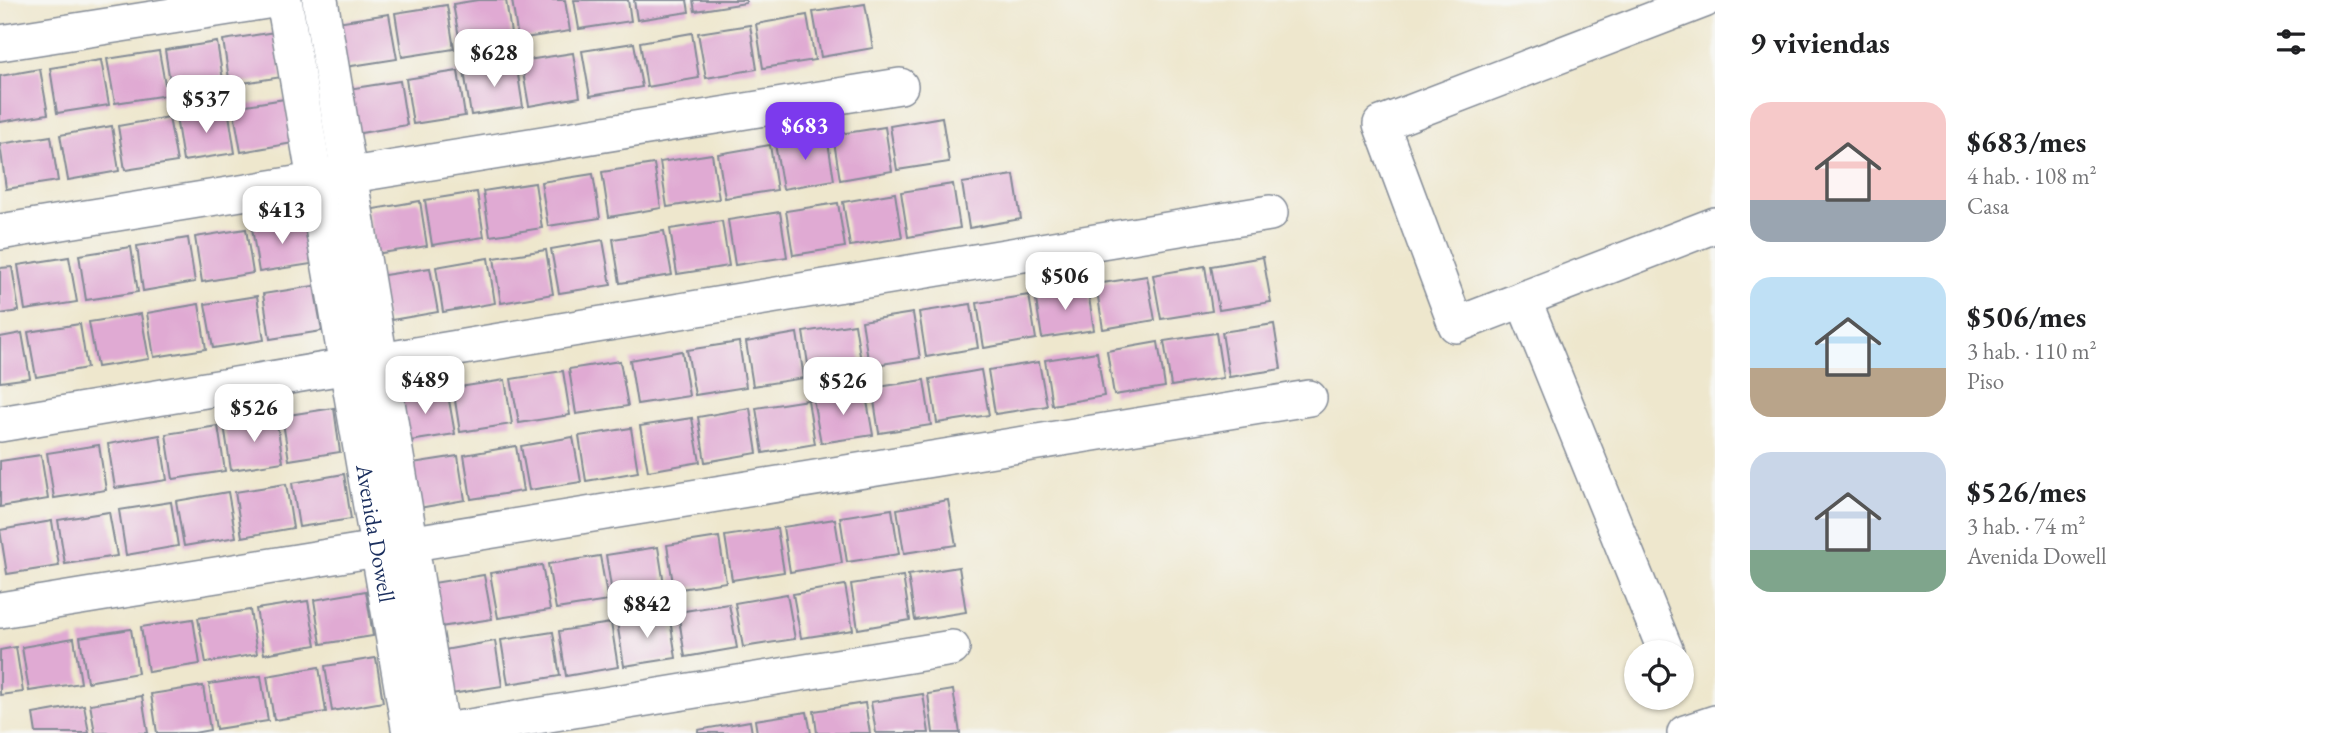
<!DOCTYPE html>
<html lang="es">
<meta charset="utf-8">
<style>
body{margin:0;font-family:"EB Garamond",serif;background:#f6f6f6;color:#202124;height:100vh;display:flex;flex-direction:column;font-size:26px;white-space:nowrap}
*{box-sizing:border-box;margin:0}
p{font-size:23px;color:#757577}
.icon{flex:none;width:38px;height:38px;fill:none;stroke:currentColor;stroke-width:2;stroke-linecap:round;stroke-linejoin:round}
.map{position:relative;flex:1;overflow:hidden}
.drawer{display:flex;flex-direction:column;background:#fff;width:630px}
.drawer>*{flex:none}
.buttons{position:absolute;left:1624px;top:640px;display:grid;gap:14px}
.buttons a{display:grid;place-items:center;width:70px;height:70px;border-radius:50%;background:#fff;box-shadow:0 2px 5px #0004;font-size:35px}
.price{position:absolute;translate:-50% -60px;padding:0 16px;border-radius:14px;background:#fff;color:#222;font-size:23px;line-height:46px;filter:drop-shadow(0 2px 4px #0008)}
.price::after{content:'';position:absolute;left:50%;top:42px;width:21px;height:16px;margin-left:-10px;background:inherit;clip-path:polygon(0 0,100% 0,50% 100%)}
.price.on{background:#7c3aed;color:#fff}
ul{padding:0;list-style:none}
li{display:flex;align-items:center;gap:21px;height:175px;padding:0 35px}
li span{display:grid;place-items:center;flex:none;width:196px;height:140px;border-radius:21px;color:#555}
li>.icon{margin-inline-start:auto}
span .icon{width:84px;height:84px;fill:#fffc;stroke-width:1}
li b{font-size:30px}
h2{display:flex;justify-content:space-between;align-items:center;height:84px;padding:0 35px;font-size:30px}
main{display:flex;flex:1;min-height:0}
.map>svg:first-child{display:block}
.building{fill:#e0aad3}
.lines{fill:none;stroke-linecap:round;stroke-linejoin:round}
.minor-casing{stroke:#848b96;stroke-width:38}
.minor{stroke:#fff;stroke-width:35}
.labels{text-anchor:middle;stroke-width:5;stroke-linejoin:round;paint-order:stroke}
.street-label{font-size:23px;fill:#1b2f5e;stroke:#f6f6f2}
</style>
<main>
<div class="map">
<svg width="1715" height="733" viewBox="0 0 1715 733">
<rect width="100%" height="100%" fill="#f6f6f2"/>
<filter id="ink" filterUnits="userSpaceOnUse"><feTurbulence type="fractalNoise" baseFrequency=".0143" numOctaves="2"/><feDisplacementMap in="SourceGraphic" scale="14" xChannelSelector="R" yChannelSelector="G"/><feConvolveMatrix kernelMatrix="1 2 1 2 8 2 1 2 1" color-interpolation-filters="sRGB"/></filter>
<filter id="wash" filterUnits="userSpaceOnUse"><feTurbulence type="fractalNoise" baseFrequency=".00686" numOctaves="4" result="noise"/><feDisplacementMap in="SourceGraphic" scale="28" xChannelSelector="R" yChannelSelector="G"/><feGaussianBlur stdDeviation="1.57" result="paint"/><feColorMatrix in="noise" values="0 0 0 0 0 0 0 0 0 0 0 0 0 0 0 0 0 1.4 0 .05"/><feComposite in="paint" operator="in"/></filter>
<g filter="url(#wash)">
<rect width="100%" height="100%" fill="#eee7cd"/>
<g id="blocks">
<path class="building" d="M478 0H506L512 40 461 48 453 4Z
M512 0H565L570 31 518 39Z
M574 0H628L631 21 579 29Z
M634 0H687L689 12 637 20Z
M693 0H746V3L695 11Z
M865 4 873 48 821 57 813 12Z
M447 5 454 49 402 57 395 13Z
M389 14 397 59 345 67 337 22Z
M807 15 815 60 763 68 756 24Z
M750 25 757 69 706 78 698 33Z
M275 32 282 77 230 85 223 40Z
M692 33 699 78 647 87 640 42Z
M217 42 224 86 172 94 165 50Z
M634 43 642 87 590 96 582 51Z
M159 51 167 95 115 103 107 59Z
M573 53 580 97 529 106 521 61Z
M101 60 109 105 57 113 50 68Z
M516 62 523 107 471 115 464 71Z
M40 69 48 114 0 122V76Z
M458 71 465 116 413 124 406 79Z
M400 81 407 125 355 134 348 89Z
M285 99 293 143 241 152 233 107Z
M228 108 235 153 183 161 176 117Z
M169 117 177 162 125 170 118 126Z
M942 117 949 162 897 170 890 126Z
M112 126 119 171 68 180 60 135Z
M885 127 892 171 840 180 833 135Z
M51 136 58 181 6 189 0 144Z
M827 136 834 180 783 189 775 144Z
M770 145 777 190 725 198 718 154Z
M712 154 719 199 667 207 660 162Z
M654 164 661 208 609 217 602 172Z
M593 174 600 218 548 226 541 182Z
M1014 175 1021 219 969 228 962 183Z
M535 183 542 228 490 236 483 191Z
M953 184 960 228 908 237 901 192Z
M477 192 484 237 432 245 425 200Z
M895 193 902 238 850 246 843 202Z
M420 201 427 246 375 254 368 210Z
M838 203 845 247 793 255 786 211Z
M780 212 787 257 735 265 728 220Z
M304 219 311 264 259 272 252 228Z
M722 221 729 266 677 274 670 229Z
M246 229 253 273 202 282 195 237Z
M664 231 672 275 620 283 613 239Z
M188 238 195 282 143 291 137 246Z
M603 240 611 285 559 293 551 249Z
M131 247 138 292 86 300 79 255Z
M546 250 553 294 501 303 494 258Z
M69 257 77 302 25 310 18 265Z
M1263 257 1271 302 1219 310 1211 266Z
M488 258 495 303 443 312 436 267Z
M1205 266 1212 311 1161 319 1153 275Z
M12 267 19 311 0 314V268Z
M430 268 438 312 386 321 378 276Z
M1147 276 1155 320 1103 329 1096 284Z
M1087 285 1094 330 1042 338 1035 294Z
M314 286 322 331 270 339 263 294Z
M1029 295 1036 339 984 348 977 303Z
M257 296 264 340 213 348 205 304Z
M199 304 206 349 154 357 147 313Z
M971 304 978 348 926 357 919 312Z
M913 313 920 358 869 366 862 321Z
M141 314 149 359 97 367 89 322Z
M80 324 87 368 36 377 28 332Z
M855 324 862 368 810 377 803 332Z
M1274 324 1281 369 1229 377 1222 332Z
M22 333 30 378 0 382V337Z
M797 333 804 378 753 386 746 342Z
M1216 333 1223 378 1171 386 1164 341Z
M739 342 746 387 695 395 687 350Z
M1158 342 1165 387 1114 395 1107 351Z
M682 351 689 396 637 404 630 360Z
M1097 352 1104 396 1052 405 1045 360Z
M620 361 628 406 576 414 569 369Z
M1039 362 1047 406 995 414 988 370Z
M981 370 989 415 937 423 930 379Z
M563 371 570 415 519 423 511 379Z
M505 380 512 424 460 432 453 388Z
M924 380 931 425 879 433 872 388Z
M447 389 455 434 403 442 395 397Z
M865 390 873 435 821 443 813 399Z
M808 400 815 444 763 453 756 408Z
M334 408 340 452 289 460 282 416Z
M750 408 757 453 705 462 698 417Z
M276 417 283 462 231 470 224 425Z
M692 418 700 462 648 471 640 426Z
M218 426 225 471 173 479 166 434Z
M631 428 638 472 586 481 579 436Z
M160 435 167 480 115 488 108 444Z
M573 437 581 482 529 490 521 446Z
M99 445 106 490 54 498 47 453Z
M516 446 523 491 471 499 464 455Z
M41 455 48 499 0 507V461Z
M458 456 465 500 413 509 406 464Z
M344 474 351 519 299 527 292 483Z
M286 484 293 528 242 537 235 492Z
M228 492 236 537 184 546 176 501Z
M948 500 956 545 904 553 897 509Z
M171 502 178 546 126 555 119 510Z
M892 509 899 554 847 562 840 517Z
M109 512 117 556 65 564 58 520Z
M835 519 842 563 790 572 783 527Z
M52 521 59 566 7 574 0 530Z
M777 528 784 572 732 580 725 536Z
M719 537 726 582 674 590 667 545Z
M658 547 665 591 613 600 606 555Z
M600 556 608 601 556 609 548 564Z
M542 565 550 610 498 618 490 573Z
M959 567 966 612 915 620 908 575Z
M484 575 492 619 440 627 433 583Z
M903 576 910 620 858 629 851 584Z
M845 585 853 630 801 638 793 594Z
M366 591 373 636 321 644 314 600Z
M787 594 795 639 743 647 735 603Z
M308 601 316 645 264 654 256 609Z
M729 604 737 648 685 657 678 612Z
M250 610 257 654 206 663 198 618Z
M669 613 676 658 624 666 617 622Z
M193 619 200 664 148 672 141 627Z
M611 623 618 667 566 676 559 631Z
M131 629 138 673 87 682 80 637Z
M553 632 560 676 508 684 501 640Z
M74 638 81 683 29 691 22 647Z
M495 641 502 686 451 694 444 650Z
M16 647 23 692 0 695V650Z
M376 658 383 702 332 711 325 666Z
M319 667 326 712 274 720 267 676Z
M261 676 268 721 216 729 209 684Z
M203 686 210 730 194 733H157L151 694Z
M953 690 960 733H933L928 694Z
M923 694 929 733H876L871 702Z
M142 696 148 733H95L90 704Z
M865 703 870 733H817L814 711Z
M84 705 89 733H36L33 714Z
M807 712 811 733H757L755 720Z
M750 721 752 733H698V730Z"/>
</g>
</g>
<g filter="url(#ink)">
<use href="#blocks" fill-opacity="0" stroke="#848b96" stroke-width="2"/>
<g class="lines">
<defs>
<g id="minor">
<path id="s1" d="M284 0 410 733"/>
<path d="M320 0 442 733"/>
<path d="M1704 0 1381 124 1456 325 1715 225"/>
<path d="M0 43 273 0"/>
<path d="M0 232 900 86"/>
<path d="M1523 299 1666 652"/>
<path d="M0 424 1270 213"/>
<path d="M0 610 1309 398"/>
<path d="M433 733 952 648"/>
<path d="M1685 733 1715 723"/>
</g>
</defs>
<use href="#minor" class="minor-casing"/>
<use href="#minor" class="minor"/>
</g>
</g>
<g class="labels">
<g class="street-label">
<text dy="8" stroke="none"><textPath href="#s1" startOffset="541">Avenida Dowell</textPath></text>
</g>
</g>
</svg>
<div class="buttons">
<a><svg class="icon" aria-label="locate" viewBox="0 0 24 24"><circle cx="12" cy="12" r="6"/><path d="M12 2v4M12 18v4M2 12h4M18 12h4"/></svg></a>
</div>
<b class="price" style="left:494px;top:89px">$628</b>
<b class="price" style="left:206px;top:135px">$537</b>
<b class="price on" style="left:805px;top:162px">$683</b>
<b class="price" style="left:282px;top:246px">$413</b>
<b class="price" style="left:1065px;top:312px">$506</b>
<b class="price" style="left:425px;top:416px">$489</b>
<b class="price" style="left:843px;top:417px">$526</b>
<b class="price" style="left:254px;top:444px">$526</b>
<b class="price" style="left:647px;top:640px">$842</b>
</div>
<section class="drawer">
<h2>9 viviendas<svg class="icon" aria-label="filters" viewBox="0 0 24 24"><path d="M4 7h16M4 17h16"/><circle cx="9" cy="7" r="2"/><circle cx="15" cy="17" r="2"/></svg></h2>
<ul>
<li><span style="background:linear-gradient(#f6c9c9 70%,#9aa5b1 0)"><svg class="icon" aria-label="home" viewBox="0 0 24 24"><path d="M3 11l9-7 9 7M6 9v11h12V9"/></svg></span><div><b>$683/mes</b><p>4 hab. · 108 m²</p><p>Casa</p></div></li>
<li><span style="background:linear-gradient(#bfe0f5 65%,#b9a48a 0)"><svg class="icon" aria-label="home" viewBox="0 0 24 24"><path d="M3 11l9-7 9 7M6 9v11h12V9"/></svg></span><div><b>$506/mes</b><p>3 hab. · 110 m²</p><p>Piso</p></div></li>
<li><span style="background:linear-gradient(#c9d6e8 70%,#7fa58c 0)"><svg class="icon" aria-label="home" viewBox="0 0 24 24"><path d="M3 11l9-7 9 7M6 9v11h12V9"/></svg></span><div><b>$526/mes</b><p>3 hab. · 74 m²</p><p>Avenida Dowell</p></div></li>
</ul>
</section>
</main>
